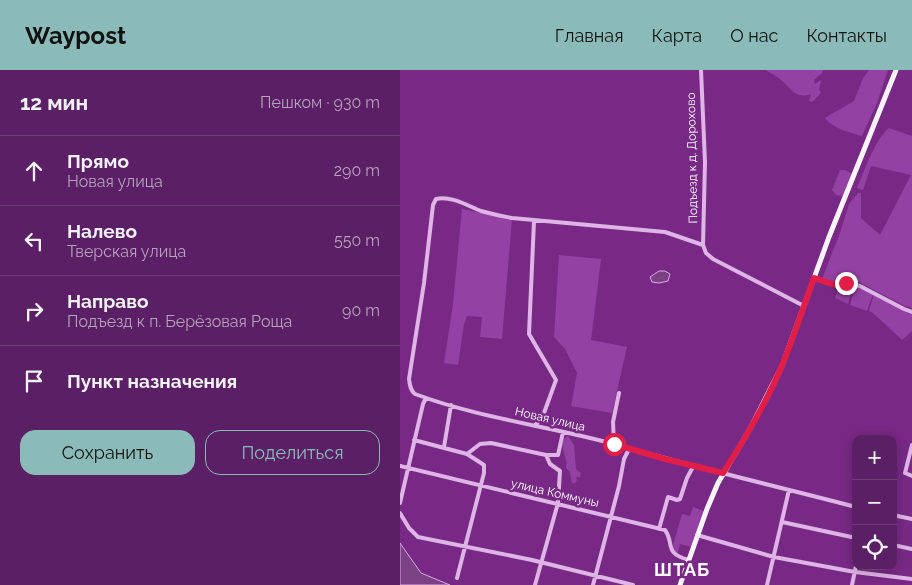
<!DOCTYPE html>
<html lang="ru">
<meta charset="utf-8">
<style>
body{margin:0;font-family:Raleway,sans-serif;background:#60276a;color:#f1f3f6}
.controls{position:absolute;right:15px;bottom:15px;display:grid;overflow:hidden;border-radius:10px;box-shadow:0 2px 12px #0003}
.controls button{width:45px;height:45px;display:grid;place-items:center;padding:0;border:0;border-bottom:1px solid #6f3d78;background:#5a1f64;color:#f1f3f6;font:25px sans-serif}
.stop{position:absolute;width:15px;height:15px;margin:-11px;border:4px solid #e11d48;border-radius:50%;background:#fff}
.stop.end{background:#e11d48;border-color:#fff;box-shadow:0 1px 5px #0008}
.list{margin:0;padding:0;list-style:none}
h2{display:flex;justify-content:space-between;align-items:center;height:65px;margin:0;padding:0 20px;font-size:21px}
h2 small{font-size:16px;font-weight:400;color:#b8a2bf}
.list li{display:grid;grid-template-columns:32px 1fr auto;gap:15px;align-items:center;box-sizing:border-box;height:70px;padding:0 20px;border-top:1px solid #6f3d78}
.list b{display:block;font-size:19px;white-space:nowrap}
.list p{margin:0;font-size:16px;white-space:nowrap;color:#b8a2bf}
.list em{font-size:16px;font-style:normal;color:#b8a2bf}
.actions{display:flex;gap:10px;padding:15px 20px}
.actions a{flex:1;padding:11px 0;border:1px solid #8bbbb9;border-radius:15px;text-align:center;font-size:18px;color:#8bbbb9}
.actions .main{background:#8bbbb9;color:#111}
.icon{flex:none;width:28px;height:28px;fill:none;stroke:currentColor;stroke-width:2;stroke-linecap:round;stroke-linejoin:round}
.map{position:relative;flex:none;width:512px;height:515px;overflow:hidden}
header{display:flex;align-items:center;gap:30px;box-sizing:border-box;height:70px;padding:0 25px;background:#8bbbb9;color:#111}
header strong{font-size:24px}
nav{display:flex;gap:28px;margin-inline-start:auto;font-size:18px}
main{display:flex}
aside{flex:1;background:#5a1f64}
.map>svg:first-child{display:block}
.green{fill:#9341a3}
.water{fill:#7b4184;stroke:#dda9e7}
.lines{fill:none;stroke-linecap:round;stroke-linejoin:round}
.minor{stroke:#dfb4e7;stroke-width:4}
.major{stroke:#fdf5fe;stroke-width:5}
.route{stroke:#e11d48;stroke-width:6}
.labels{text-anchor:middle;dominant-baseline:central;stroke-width:5;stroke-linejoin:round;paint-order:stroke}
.street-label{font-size:12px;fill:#fff;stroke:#782985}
.district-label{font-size:18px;font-weight:bold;letter-spacing:1px;fill:#fff;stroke:#782985}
</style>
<header>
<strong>Waypost</strong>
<nav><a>Главная</a><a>Карта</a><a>О нас</a><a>Контакты</a></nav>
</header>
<main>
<aside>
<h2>12 мин<small>Пешком · 930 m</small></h2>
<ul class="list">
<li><svg class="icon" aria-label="ahead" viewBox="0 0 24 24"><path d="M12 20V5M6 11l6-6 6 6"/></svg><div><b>Прямо</b><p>Новая улица</p></div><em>290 m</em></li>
<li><svg class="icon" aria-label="left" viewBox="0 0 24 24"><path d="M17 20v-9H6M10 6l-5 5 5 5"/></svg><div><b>Налево</b><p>Тверская улица</p></div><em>550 m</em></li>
<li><svg class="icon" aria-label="right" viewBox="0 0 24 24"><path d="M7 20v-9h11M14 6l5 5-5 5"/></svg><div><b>Направо</b><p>Подъезд к п. Берёзовая Роща</p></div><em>90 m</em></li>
<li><svg class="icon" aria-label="arrive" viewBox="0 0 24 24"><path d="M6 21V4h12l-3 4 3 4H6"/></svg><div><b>Пункт назначения</b></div></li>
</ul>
<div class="actions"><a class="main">Сохранить</a><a>Поделиться</a></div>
</aside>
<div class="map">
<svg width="512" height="515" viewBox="0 0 512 515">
<rect width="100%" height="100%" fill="#782985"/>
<path class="green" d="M366,0h57l-1,3 -8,7 1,4 6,-4 -2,10 2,2 -2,3 -7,7 -3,-1 2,-7c-16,6 -21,-7 -31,-15 -5,-4 -9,-5 -14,-9z
M469,0h19l-11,33 -15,33c-12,-3 -30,-8 -37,-18l29,-17 9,-23z
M489,58l23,8v172l-7,-2 -46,-24 -15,-1 -6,2 -9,-1 -7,-3 18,-46 9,-29 9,-11h3v25l19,17 31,-60 -40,-9 -8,24 -6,-2c8,-18 17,-47 32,-60z
M440,100h5l7,4 -9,22 -7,-1 -4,-5z
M62,139l50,10 -10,120 -22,-2 2,-20 -15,-1 -3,8 -6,41 -14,-2 9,-59z
M159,185l42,4 -10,81 36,7 -15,66 -41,-7 6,-33 -12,-24 -11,-12z
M445,215l8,1 -5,18 -13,-6 4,-12z
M455,215l18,9 -6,17 -17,-6z
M474,224l38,18v19l-10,9 -29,-27 -4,-2z
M168,366l6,9 2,24 5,4 -1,4h-4l1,3 -2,3h-3l-2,-11 -4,-4c3,-12 -9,-21 0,-31z
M293,437l11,4 -13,36 -11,-3 -3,11 -5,-6 10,-35 8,2z"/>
<path class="water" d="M259,201h6l5,3 -2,7 -9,2 -7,-1 -2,-5z
M0,473l21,30 29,12h-50z"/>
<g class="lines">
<path class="minor" d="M301,0l4,92 -2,83
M134,151l-5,113 27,46 -12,33 -9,13
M414,208l21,7 11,-2 14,3 44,23 8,3
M404,236l-91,-47 -7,-6 -3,-8 -38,-13 -153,-14c-10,-2 -21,-4 -31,-7 -13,-5 -31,-16 -45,-12l-3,6 -9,78 -15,96c1,6 1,11 6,15 64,24 133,32 199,50 80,23 161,42 242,63
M14,370l53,14 17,11v8l-27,105
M214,374l-1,-22 6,-29
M512,375l-7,28 7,3
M44,377l7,-42
M67,384l13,-10 11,-1 55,12 4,9 10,7 -2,32 -23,82
M146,385h12l5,-23
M0,396l265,64c10,14 -2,23 24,30
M0,433l23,-99 3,-6
M0,443l9,15 9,9 114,23 101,25
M493,445l19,4
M382,452l74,16
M259,459l9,-32 9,3 3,-1 7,-21 7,-13
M297,465l77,22 81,15 57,7
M493,475l19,4
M193,515l26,-99 5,-27 5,-10
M367,515l22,-95
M452,515l4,-19"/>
<path class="major" d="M280,515l27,-76 11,-26 33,-56 31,-61 47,-129 67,-167"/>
</g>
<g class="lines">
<path class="route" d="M214,374l51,15 58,14c22,-34 42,-68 58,-105 12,-29 22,-60 33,-90l21,7 11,-2"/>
</g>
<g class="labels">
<g class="street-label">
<text transform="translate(292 88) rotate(-91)">Подъезд к д. Дорохово</text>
<text transform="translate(150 349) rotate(13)">Новая улица</text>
<text transform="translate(155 423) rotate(13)">улица Коммуны</text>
</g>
<g class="district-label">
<text x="282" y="499">ШТАБ</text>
</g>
</g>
</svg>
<div class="controls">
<button>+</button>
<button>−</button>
<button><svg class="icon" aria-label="locate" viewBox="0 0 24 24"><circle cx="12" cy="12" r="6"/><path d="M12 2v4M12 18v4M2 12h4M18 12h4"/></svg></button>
</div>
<div class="stop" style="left:214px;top:374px"></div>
<div class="stop end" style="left:446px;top:213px"></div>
</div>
</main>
